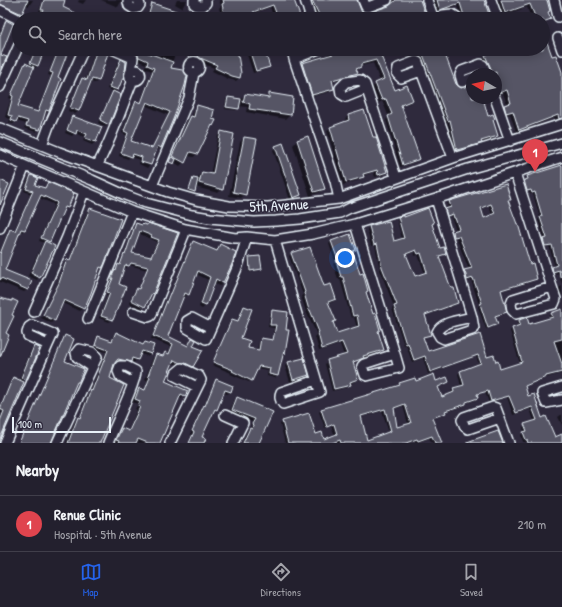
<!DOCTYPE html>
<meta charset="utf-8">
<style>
body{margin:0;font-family:"Patrick Hand",sans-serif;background:#2b2836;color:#f1f3f6}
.compass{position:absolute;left:466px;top:68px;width:36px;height:36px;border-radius:50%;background:#23202e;box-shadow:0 2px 10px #0003;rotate:279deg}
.scale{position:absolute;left:12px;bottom:10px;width:99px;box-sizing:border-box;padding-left:4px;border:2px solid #e8f1f8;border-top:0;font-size:11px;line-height:14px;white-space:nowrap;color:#e8f1f8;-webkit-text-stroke:3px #2f2a3d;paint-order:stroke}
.you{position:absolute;left:345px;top:258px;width:14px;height:14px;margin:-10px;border:3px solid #fff;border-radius:50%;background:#1a73e8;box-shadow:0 0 0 6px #1a73e833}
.badge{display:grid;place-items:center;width:26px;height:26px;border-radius:50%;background:#2563eb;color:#fff;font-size:13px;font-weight:700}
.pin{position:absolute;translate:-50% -33px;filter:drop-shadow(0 1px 2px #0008)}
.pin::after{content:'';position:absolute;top:21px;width:14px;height:12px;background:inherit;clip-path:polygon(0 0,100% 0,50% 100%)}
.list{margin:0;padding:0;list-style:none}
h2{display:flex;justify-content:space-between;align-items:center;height:52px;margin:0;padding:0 16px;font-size:17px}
h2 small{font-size:13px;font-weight:400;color:#a3a3aa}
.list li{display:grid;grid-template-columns:26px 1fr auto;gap:12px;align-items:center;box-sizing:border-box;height:56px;padding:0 16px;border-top:1px solid #403e4a}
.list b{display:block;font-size:15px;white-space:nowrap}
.list p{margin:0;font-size:13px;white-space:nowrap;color:#a3a3aa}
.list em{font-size:13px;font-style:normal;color:#a3a3aa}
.icon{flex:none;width:22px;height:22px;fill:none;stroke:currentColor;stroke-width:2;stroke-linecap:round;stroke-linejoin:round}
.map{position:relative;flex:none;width:562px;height:443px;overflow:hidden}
.search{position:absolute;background:#23202e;box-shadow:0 2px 10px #0003;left:12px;right:12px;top:12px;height:44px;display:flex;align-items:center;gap:10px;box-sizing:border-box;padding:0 14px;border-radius:22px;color:#a3a3aa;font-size:15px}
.sheet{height:108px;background:#23202e}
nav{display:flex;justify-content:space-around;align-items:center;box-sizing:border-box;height:56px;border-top:1px solid #403e4a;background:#23202e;font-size:11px;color:#a3a3aa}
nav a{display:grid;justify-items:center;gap:2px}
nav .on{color:#2563eb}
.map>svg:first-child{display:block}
.shadow{fill:#0007;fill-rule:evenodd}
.building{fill:#575565;stroke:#e8f1f8;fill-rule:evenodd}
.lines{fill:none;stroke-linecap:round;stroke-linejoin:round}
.minor-casing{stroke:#e8f1f8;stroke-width:12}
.minor{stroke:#2f2a3d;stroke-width:9}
.labels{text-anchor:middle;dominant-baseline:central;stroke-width:3.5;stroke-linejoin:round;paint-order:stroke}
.street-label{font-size:15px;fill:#e8f1f8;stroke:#2f2a3d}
</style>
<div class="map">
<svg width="562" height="443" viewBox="0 0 562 443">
<rect width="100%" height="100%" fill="#2f2a3d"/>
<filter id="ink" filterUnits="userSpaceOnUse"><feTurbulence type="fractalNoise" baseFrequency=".025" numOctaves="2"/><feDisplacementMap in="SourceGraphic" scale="8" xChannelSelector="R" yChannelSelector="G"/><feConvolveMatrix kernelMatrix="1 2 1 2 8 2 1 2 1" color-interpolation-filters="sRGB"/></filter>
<g filter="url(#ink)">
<path class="shadow" d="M0,0h33l-4,6 -4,-1 -3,9 -3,2 -19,-9z
M43,0h21l-2,8 11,11h-33l2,-6 -3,-1z
M79,0h7l-3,4 -5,-2z
M101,0h21l-4,7z
M177,0h10l-5,8 -7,-4z
M219,0h74l6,16 -3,3h-13l-1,-1 -8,1 -4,-12 -18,7 2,5h-32l-3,-11 2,-2z
M306,0h50l5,13 -4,4 -6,2h-36z
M392,0h27l7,19h-55l-2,-3 4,-3 16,-6 4,-5z
M430,0h52l6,19h-27l-4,-13 -21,6 -1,-6 -3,1z
M496,0h50l1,13 3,6 -7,5v-5h-12l-4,-12 -25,9z
M153,4l43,15h-50l4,-12z
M105,17h3v2h-4z
M6,21l-6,32v-20l4,-9z
M543,39l9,19 10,16v44l-7,2 -1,-2 -38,14 -6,-18 -7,1 -2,-6 6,-4 -4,-12 -7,2v-21h-7l-6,-15 2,-2 -3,-8h61z
M35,49h9l-7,17 -3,3 -2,-1 -16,38 21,7 14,-37 -3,-1 10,-26h10l-12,29 4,1 -12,32 -3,3 -1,-1 -5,16 -3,3 -12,-4 2,-4 -10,-3 -3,3 -4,-1 1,-4 -5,-2 6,-18 -2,-1 13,-31 3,-3 3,2z
M96,49h7l-5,31 -3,3 -5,-1 -12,29 -3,3 -7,-3 12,-29 2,-3 3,2z
M124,49h8l-2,2z
M134,49h6l17,8 3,-8h17l-7,19 17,4 -26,75 -3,3 -2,-1 -6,16 -3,3 -8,-4 1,-4 -10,-3 -2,2 -9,-3 7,-21 -4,-2 11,-28 3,-3 4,1 12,-32 -8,-3 2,-4 -10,-4 -5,-5zM144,105l24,10 -17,34 -21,-8z
M200,49h36l3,29 -3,3 -8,-2 -16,-8 2,-3 -19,-7z
M245,49h18l5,17 -3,3 -12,4z
M326,49h79l-24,9 13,33 18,9 -3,3 -8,3 17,53 -3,3 -15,5 -14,-47 3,-3 -7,-16 -3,2 -7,-16 8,-5 -7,-19 -13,3 -7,10 -22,6 2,7 -4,3 -20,5 -10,-30 3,-3 27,-8z
M416,49h26l15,38 7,2 8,-3v12h10l5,19 5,4 4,14 -3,4 -13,4 -3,3 -23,7 -7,-31 -2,1z
M121,60l-4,30 -3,3 -6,31 -3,3 -7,-4 13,-28 3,-3 -7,-3 11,-26z
M270,94l20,21 -4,4 -40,-7 1,-5 -9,-1 -2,4 -11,-1 1,-9 2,-2 13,2 4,-5 21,3z
M198,106l13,13 3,2 -2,5 -3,3 -12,24 -3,4 -7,-1 -3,6 -4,4 -6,-4 -1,2 -4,-2 19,-42 4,-3 2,-7z
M363,111l23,61 -3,3 -8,2 -2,-5 -11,4 -3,4 -16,5 -16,-54 3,-3 16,-6 -1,-3 3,-3z
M73,117l22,25 -3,3 -9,-4 1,-4 -5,-2 -4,-2 -3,3 -7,-3 5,-13z
M221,132l1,57 -4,4 -23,-6 -3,7 -4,-1 4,-12 1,-2 4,1 1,-3 4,-4 8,2 8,-39z
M244,138l1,56 -4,4 -12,-2 11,-54z
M297,141l27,47 -4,4 -10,4 -17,-51z
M276,147l24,48 -3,3 -7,2 -17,-50z
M562,167v117l-4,-11 -6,2 -2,-5 5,-3 -6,-21 -6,2 -2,-5 4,-3 -7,-20 2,-2 -7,-24h-3l-1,-3 -4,2 -3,-10 6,-6z
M31,176l3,9 10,4 4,-6 19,24 -4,3 -14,31 -2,2 -8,34 -2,3 -9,-4 14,-31 3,-2 -6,-2 15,-35 -1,-2 -14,-6 -15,32 -3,2h-2l-16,38 27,12 -3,8 -3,2 -24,-10v-30l8,-19 3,-3 3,2 17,-38 -7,-3 4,-12z
M506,186l4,13 -2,2 21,64 7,13 -3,3 -33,10 5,21 -2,2 -9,3 2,7 -2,2 -8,3 -8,-22 1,-2 -8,-25 -6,2 -2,-8 2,-3 4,-1 -13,-33 -4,2 -1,-4 5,-5 -6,-15 -5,2 -1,-4 4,-4 -1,-5 2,-2zM489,206l3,9 -8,4 -4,-10z
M90,209l13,56 -5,6 -15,37 -3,3 -18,-8 -8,17 -3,3 -10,-5 15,-31 9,-24 3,-3 1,1 18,-49z
M399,218l32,6 9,25 5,5 -6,3 12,33 6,13 -2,2 -31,11 5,19 -6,3 4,15 52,-18 7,23 13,12 21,-6 -10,-33 2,-2 6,-2 -1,-4 2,-3 7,-1 2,6 22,-6 -1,-3 3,-2 10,-4v63l-17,5 -21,9 3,10 27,41 8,-3v8l-39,-1 -2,-7 3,-2 -1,-6 2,-3 9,-3 -4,-12 -17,6 -6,-18 -18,6 -4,-11 -9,3 1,2 -2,3 -10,3 -2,3 -19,6 -2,3 -10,4 9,24h-9l-3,-5 -13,5 -1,-2 -6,2h-124l-5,-19 3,-2 32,13 8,5 12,-4 -4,-10 -6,2 -6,-16 2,-2 77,-24 2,-3 48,-1 -10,6 4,10 10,-4 -1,-2 2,-3 8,-2 -3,-13 2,-2 19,-7 -3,-9 -48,18 -5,-16 -11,4 -6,-17h-2l-12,-36 2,-2 -14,-37 -5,-25 -4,1 -4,-16 2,-3 25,15 8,-3 -5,-19zM414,252l1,4 3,-1 7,19 -10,3 -9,-22zM403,406l5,18 -11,4 -4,-19zM382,411l7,22 -23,8 -6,-24z
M136,224l40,10 -23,59 -3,3 -8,13 -13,-6 5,-11 4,-2 9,-20 -18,-5 -3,3 -2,-1 -6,18 7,2 -13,33 -3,2 -10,-4 9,-23 -2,-1 5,-13 -1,-1 14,-24 10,-29zM138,233l19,9 -7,16 -19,-5z
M194,242l21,9 5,-6 3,38 -3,3 -7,-3 -8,23 -3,3 -3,-2 9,-27 -12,-6 -8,20 -3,3 -2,-1 -16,41 20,9 5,-7 1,27 -3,3 -9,-4 -10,-2 -7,19 20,14 -3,3 -2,-2 -20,46h-21l-3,-1v1h-21l5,-11 3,-3 6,3 9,-22 -2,-1 3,-5 -6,-2 4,-10 3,-3 5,2 4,-10 -3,-2 8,-21 3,-3 6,2 3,-4 3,1 3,-7 -20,-8 16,-41 3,-3 21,-50z
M331,242l23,8 -2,2 31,98 -3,2 -18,6 -10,5 5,16 -3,3 -5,2 -2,3 -15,4 -7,-27 3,-3 16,-5 -4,-12 -21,7 -4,-14 2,-2 -11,-23 -5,-16 2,-1 -14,-39 3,-2 43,45 -3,3 -4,1 7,17 -3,3 4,11 21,-6 -3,-11 -3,1 -11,-39h-2l-5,-15 2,-2 -6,-18z
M249,258l12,10 -2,2 -10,2 -1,-12z
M562,286v9l-4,1 -2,-7z
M244,307l-4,31 6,11 11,2 2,-9 2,-3 11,2 2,-13 -6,-1 2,-13 3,-3 12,20h3l-4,23 -2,1 -4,20 -3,3 -8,-2 1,-6 -11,-2 -5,12 -3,2 -19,-8 1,-1 -19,-8 18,-43 3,-2 4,2 5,-13z
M116,333l26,12 3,-2 5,11 -3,2 -7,-2 -6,9 -4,-2 -3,3 -12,-2 -1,1 -5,15 -10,65h-33l9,-22 4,-2 9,-25 2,-2 16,-40 -13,-4 3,-7 3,-3 12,4 2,-6z
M34,347l5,2 -14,31 -3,3 -22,54v-18l2,-5 -2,-1v-6l11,-26 3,-3 5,2 12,-30z
M303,359l5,16 -3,3 -15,4 -5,-16 3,-3z
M217,380l13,12 -3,2 -4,-1 -7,16 -4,3 -11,25 2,4 5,2h-19l3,-8 -2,-1 11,-25 3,-3 10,-23z
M237,398l34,14 -14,31h-15l5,-11 3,-3 2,-7 -23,-9 5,-12z
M562,414v11l-4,-8z"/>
<path class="building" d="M0,0h28l-6,14 -22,-10z
M44,0h21l-2,7 14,7 -3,5h-34l4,-9h-3z
M223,0h71l6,16 -7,3h-6l-2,-4 -7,3 -5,-13 -20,7 2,7h-28l-2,-1 -3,-14 2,-1z
M312,0h45l5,13 -15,6h-26z
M396,0h24l7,19h-54l-3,-7 19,-6z
M437,0h47l6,17 -6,2h-19l-5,-16 -20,7z
M501,0h46l3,11 -2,1 3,7 -8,3v-3h-7l-6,-15 -25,9z
M152,3l45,15v1h-33l-7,-3 -1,3h-2l-6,-2z
M6,20l7,4 -12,31 6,2 -7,15v-36z
M543,31l9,25 4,-1 6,17v46l-3,1 -1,-4 -39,15 -6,-19 -7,2 -2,-8 7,-2 -4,-13 -8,3 -3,-7v-14l-3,1 -5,-11 -3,-7 3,-1 -1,-5h56z
M36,49h9l-7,17 -8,-3z
M59,49h10l-11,28 3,2 -12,32 -3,-1 -6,20 -14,-4 2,-5 -10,-3 -2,4 -5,-2 1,-4 -4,-1 5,-19 -2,-1 14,-32 9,4 -16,39 20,6 15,-39 -3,-1z
M97,49h9l2,4 -9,28 -7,-2 -13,32 -9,-3 12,-30 5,2z
M134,49h10l-1,2 30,11 -2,6 17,3 -3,14 -11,32 -13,31 -3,-2 -7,19 -10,-3 1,-5 -9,-3 -1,3 -11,-4 7,-20 -4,-2 12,-30 5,2 13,-35 -7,-3 1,-4 -9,-4 -2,-3 -4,-2zM147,102l23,10 -18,36 -21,-7z
M201,49h36l4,24 -1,5 -8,-2 -17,-8 2,-3 -19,-8z
M249,49h15l6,18 -14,4z
M330,49h70l-19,7 14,34 12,-5 6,15 -12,5 19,54 -17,6 -15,-49 4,-2 -6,-15 -4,1 -7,-17 9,-4 -8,-19 -15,4v3l-5,2 2,4 -26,7 2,9 -22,6 -10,-32 31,-9z
M421,49h22l13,35 5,4 11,-4v14h11l5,18 5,-2 2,5 -2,1 5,16 -17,5 1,2 -25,7 -7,-30 -2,1z
M121,59l5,3 -1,11 -7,17 -9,-3z
M113,91l8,4 -12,30 -9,-5z
M269,93l24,4 -2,18 -42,-6 1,-5 -7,-2 2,-8 24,4z
M228,97l13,2 -2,10 -13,-2z
M197,105l17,5 -2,9 4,1 -3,6 -1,-1 -14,29 -8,-2 -5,11 -13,-7 19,-40 3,1z
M364,110l9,27h3l11,35 -9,3 -1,-5 -14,4 1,3 -18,5 -16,-55 19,-7 -1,-5z
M72,116l30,11 -6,15 -11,-4 2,-4 -10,-4 -1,4 -9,-4z
M221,131l13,3 -11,56 -24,-7 3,-11 11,2z
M308,136l17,53 -11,3 -17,-52z
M244,137l13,2 -11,56 -13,-3z
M283,143l18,52 -8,3 -18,-52z
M171,157l5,2 -2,5 -5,-2z
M562,165v112h-2l-1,-7 -6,2 -1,-5 5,-2 -5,-20 -7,1 -2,-7 4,-1 -7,-21 2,-1 -7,-24 -3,1 -1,-3 -4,1 -3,-11 4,-1 -1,-3z
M31,175l7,3 -3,7 10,3 3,-6 26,11 -6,15 -3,-1 -15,35 -9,-4 16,-35 -1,-1 -15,-7 -16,35 -4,-1 -16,41 27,11 -4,9 -27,-12 -1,2v-26l10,-25 5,2 18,-40 -7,-2z
M193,178l5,1 -3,13 -6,-2z
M0,180l9,4 -9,21z
M506,184l5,16h-3l9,24h1l12,40 3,-1 4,16 -36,11 6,22 -12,4 3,8 -10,4 -8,-24 2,-1 -9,-25 -6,2 -1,-5 -2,-5 8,-2 -13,-32 -5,1 -1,-6 6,-2 -4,-11h-1l-1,-4 -6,2 -2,-7 6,-2 -2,-6zM491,204l4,9 -11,5 -3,-10z
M90,208l31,11 -17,46 -2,3 -2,-1 -9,26 -7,16 -20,-9 -9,21 -12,-6 16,-32 8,-24 3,1z
M428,208l6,15 -2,1 8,24 4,-1 2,7 -7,2 12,32h3l4,15 -33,12 6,20 -8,2 5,14 52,-17 7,23 7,-2 2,7 2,-1 2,8 22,-7 -10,-34 8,-3 -1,-5 8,-3 2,7 24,-7 -2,-4 11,-4v30l-8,2 8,23v8l-16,4v1l-21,9 3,10 6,-2 8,24 4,-2 9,21 7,-3v9h-34l-1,-3h-1l-3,-8 4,-1 -3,-7 13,-4 -5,-13 -16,6 -7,-17 -18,5 -3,-10 -11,3 1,4 -12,4v2l-21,7 1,2 -14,5 10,25h-7l-3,-7 -14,5 -1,-2 -11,4h-65l-1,-3 -8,3h-44l-6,-22 27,-8 7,21 6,-2 2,7 13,-5 -3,-10 -7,3 -6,-18 79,-24 -1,-2 16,-5 1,3 18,-7 2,7 11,-4 2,5 -11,5 4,10 12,-5 -1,-4 11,-3 -4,-14 21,-8 -3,-8 -48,17 -5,-16 -11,4 -6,-17 -2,1 -12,-38 3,-1 -15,-38 -5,-23 -3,1 -5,-19 20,-5 5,20 10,-3 -6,-21 6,-2v2zM416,250l2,4 3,-1 6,19 -12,4 -9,-22zM405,404l6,19 -14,4 -3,-19zM385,409l6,22 -24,9 -6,-24z
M136,223l6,2 1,-1 4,1 1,-2 30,10 -25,61 -1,-1 -7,14 -14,-7 6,-12 2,1 9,-22 -17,-4 -2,3 -4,-1 -6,19 7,3 -13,33 -12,-4 9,-23 -3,-1 6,-14h-2l4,-8 1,1 2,-7 2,1 4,-11 1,1zM140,231l10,4 2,1 -1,1 8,3 -8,17 -19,-4z
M350,234l6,16 -3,1 7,23 3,-1 5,18 -2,1 7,22 2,-1 5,17 -2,1 6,19 -21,6 1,2 -11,4 5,17 -8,3 1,3 -17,4 -7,-29 20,-6 -5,-12 -20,7 -4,-16 1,-1 -9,-22h-1l-5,-17 1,-1 -14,-39 19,-6 14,39 7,-2 5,15 -8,3 8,19 -3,1 4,11 22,-7 -2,-11 -4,1 -10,-39h-2l-5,-17h2l-7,-19z
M45,241l10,5 -15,32 -9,-5z
M193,241l24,10 3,-7 16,8 -4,12 -9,19 -7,-4 -10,27 -5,-2 9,-27 -12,-6 -9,24 -4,-2 -17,43 20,10 4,-8 4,2 -3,6 10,4 -10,17 -8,-4h-5l-6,-3 -9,21 23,10 -3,5 -4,-2 -21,49h-12l-10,-4 -2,4h-18l1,-2 -3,-1 6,-12 7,3 11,-24 -2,-1 2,-5 -5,-2 4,-11 6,2 5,-13 -2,-1 8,-22 7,2 2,-4 4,2 4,-10 -20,-8 17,-43 1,1z
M260,256l2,13 -12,2 -1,-14z
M0,298l12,3v-2l6,3 -6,13 2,1 -8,17 3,2 -9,22z
M244,306l8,3 -11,29 9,3 -2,7 11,2 2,-12 12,2 3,-15h-6l2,-15 16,2 -2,18h3l-4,24 -1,-3 -6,25 -9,-2 1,-6 -11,-2 -7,15 -20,-10 1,-1 -20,-8 19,-43 6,2z
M116,332l27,13 2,-3 9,3 -3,9 -9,-3 -4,9 -6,-2 -1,4 -13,-3 -4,5 -4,14 14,7 -24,58h-32l10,-26 2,1 11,-28 1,1 16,-41 -13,-5 3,-9 14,5z
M65,335l9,4 -9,22 19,8 -5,12v1h-2l-26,61h-32z
M34,346l6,2 -14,32 -5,-2z
M304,358l5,17 -16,5 -5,-18z
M13,377l11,5 -24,57v-18l4,-10 -4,-2z
M216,379l17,7 -2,6 -6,-2 -8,20 -2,-1 -13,28 4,1 -2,5h-15l5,-11 -2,-1 12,-26 1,1z
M237,397l36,15 -14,31h-16l7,-15 2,1 1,-4 -1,-1 3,-5 -23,-9z
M498,431l5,12h-36v-1z"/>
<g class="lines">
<g class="minor-casing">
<path id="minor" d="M130,0l-2,2 1,4 5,3 4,-1 2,-3 -2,-5
M194,0v4l3,2h6l3,-3v-3
M305,0l6,19
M363,0l3,7h2l19,-7
M427,0l7,19
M491,0l7,19
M554,0l4,17
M0,10l16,8 3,3
M436,19l7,-4 9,-1 5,3v2
M558,38l4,12
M112,49l21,9 -2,13
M292,49l2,10 41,122 4,18
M294,59l25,-10
M416,61l2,1 3,9 -20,7 -4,-4 1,-6z
M188.5 67a5.5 5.5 0 1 1 11 0a5.5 5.5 0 1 1-11 0Z
M129.5 75a5.5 5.5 0 1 1 11 0a5.5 5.5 0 1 1-11 0Z
M421,71l32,87
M472,78l-10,4 -2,-7 2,-4 19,-7 2,1 4,9
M0,87l19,-42
M366,89l-20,8 -5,-3 -1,-6 6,-6 14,-2 5,4 31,93
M495,98l15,43
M0,128l59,24 109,40 28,8 33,6 39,1 71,-8 114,-41 109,-34
M0,142l92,38 33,15 21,8 46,12 18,3 44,4 22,-1 24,-2 40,-6 10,-5 118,-39 94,-26
M42,145l7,-19 35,-77
M0,155l132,57 53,17 50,9 12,-1 28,3 38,-6 42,-10 81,-25 126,-42
M97,166c15,-27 24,-57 36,-86
M515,173l37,114
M152,186l37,-88 5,-25
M436,199l36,118
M355,224l40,130 4,14 -32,8 -2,-1 -3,-9 2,-2 31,-10
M0,228l25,-62
M275,240l45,152 -37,12c-3,-3 -4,-8 -2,-12l35,-12
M552,287l4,12 -2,5 -38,10 -4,-4 -1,-6 2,-5z
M34,312l33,-75 17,-45
M133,312l15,5 3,-1 33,-81 1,-6
M472,317l2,12 -2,1 -28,9 -4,-2 -3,-5c5,-11 24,-12 35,-15z
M88,319l44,-107
M211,328l-19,-10 -5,3v7l19,11 32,-73 9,-29
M562,387l-20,6 4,10 16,-3
M225,415l18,8 -10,20
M500,418l-32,11 -3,-2 -3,-7 2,-3 29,-10 3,1 13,35
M5,443l43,-98 5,-11 -21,-9 -3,2 -2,6 1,3 20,9
M57,443l40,-86 -5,-5 -13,-3 -3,4 1,4 15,10
M108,443c5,-13 29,-63 28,-72l-10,-5h-6l-2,5 2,5 13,7
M170,443l31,-63 -2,-4 -17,-8 -6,5 -1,3 22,11"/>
</g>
<use href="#minor" class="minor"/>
</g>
</g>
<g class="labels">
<g class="street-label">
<text transform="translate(279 205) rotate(-3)">5th Avenue</text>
</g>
</g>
</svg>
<svg class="compass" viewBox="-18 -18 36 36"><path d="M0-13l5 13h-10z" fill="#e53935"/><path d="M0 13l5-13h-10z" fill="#a3a3aa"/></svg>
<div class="scale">100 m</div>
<div class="you"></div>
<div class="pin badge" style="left:535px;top:172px;background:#e0444e">1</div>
<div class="search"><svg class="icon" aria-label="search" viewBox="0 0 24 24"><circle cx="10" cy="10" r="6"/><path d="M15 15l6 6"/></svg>Search here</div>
</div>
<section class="sheet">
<h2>Nearby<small></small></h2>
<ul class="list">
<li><span class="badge" style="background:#e0444e">1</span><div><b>Renue Clinic</b><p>Hospital · 5th Avenue</p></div><em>210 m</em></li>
</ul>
</section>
<nav>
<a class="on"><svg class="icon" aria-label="map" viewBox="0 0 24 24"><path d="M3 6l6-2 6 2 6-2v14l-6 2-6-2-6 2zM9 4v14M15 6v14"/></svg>Map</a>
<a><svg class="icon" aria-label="directions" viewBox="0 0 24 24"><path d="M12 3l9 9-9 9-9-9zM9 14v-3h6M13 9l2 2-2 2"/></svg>Directions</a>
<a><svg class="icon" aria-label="saved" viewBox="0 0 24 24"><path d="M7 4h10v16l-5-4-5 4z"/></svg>Saved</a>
</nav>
